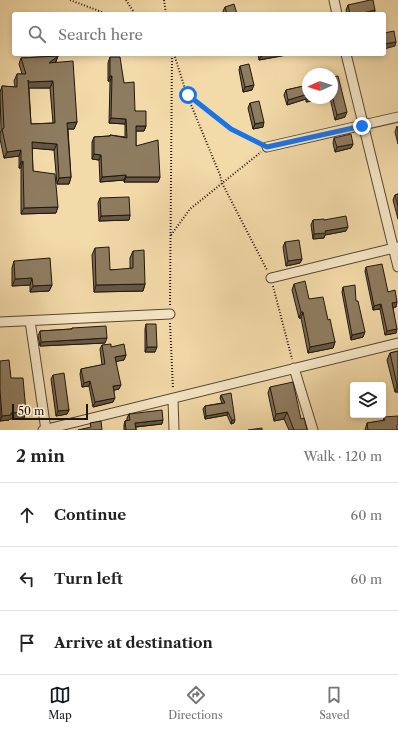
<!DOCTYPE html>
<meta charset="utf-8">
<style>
body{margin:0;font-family:"Libre Caslon Text",serif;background:#f6f6f6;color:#222}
.controls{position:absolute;right:12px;bottom:12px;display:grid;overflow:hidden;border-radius:4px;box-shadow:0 2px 6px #0003}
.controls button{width:36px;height:36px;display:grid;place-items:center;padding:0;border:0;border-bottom:1px solid #e0e0e0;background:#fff;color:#222;font:20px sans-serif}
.compass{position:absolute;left:302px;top:68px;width:36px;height:36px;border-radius:50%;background:#fff;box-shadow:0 2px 6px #0003;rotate:267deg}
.scale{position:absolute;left:12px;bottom:10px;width:76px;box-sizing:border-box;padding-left:4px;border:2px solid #211610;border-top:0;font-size:11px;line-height:14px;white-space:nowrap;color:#211610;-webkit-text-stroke:3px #f7e7c7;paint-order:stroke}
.stop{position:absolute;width:12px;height:12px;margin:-9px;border:3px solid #1a73e8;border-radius:50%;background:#fff}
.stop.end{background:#1a73e8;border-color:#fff;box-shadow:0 1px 4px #0008}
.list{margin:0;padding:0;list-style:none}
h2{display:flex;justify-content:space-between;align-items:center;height:52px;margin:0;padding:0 16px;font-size:17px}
h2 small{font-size:13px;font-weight:400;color:#767676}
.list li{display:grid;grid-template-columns:26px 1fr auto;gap:12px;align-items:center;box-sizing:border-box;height:64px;padding:0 16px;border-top:1px solid #e0e0e0}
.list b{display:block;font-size:15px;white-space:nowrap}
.list em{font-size:13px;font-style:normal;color:#767676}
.icon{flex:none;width:22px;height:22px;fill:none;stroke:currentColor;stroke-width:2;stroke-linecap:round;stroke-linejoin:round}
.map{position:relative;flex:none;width:398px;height:430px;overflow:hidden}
.search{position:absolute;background:#fff;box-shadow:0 2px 6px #0003;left:12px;right:12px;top:12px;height:44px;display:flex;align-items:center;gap:10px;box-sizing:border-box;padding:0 14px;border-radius:4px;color:#767676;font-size:15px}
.sheet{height:244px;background:#fff}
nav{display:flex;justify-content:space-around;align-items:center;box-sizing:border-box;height:56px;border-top:1px solid #e0e0e0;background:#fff;font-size:11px;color:#767676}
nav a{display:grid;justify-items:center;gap:2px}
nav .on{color:#111827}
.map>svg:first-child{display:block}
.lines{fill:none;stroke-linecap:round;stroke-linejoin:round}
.minor-casing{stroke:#564736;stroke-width:11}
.path{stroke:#211610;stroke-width:2;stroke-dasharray:1 2;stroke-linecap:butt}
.minor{stroke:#f7e7c7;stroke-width:9}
.wall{fill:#7a6b53;stroke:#211610;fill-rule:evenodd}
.shaded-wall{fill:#635743;stroke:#211610}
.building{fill:#8e7c60;stroke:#211610;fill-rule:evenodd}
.route{stroke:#1a73e8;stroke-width:5}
</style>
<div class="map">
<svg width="398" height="430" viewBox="0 0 398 430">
<rect width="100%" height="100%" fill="#f3daa9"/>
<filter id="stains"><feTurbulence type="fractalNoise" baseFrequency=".005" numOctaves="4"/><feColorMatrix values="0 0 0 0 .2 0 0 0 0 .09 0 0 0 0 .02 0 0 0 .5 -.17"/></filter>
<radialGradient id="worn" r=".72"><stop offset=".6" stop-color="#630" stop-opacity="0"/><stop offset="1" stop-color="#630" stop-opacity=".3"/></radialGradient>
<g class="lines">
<g class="minor-casing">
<path id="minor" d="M334,0l3,14
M346,54l52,213
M267,147l131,-30
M271,278l127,-31
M30,321l16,109
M0,322l170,-8
M294,368l19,62
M173,399l1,31
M43,430l355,-87"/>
</g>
<path class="path" d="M70,0l37,14
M126,0l9,14
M164,0l2,14
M174,54l13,41 33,80 2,8 45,87
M188,96l43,33 29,14
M171,235l19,-26 71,-57
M273,286l19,73
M170,305l2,-251
M170,323l3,66"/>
<use href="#minor" class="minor"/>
</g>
<path class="wall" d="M348,5l27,5 -1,4h-27l-1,-4z
M225,7l12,7h-13l-1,-3z
M258,54h34l-33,6z
M58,56l-2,6 21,60 -3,7h-6l3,48 -2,7h-12l-3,-34 -22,-2 1,23 23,42 -35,1v-46h-2v-12l-15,2 -4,-19v-5l1,-4 -1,-38 2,-6 13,1 -1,-6 3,-7h5l-3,-10 2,-6zM29,88h21l3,35 -22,1z
M110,57l14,26 11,28 11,15 -2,5h-8v15l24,31 -2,5h-34v-2l-24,2 -1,-22 -7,-1v-17l2,-5 15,-1 1,-1 15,2v-13l-16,-1 1,-42h-2v-18z
M240,66l12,24 -9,2 -4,-22z
M332,77l13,40 -10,3 -5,-22h2z
M308,85v13h21l-23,4v-3l-19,6 -3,-10 2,-5z
M250,103l13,24 -10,2 -5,-21z
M397,126l1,4v14l-3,-12z
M334,138l19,6 -2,4 -16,4 -2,-9z
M398,194v25l-5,-19 2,-5z
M100,198l30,17 -1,5 -30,1 -1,-18z
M313,220h11l22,11 -21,4 -1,3 -11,1 -2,-14z
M285,242l17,17 -2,4 -14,3 -3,-19z
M95,248l15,22 20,-1v-11l3,-7 12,33 -2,7 -49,1 -2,-37z
M14,261l38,24 -3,6 -19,1v-7l-18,1v-18z
M366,267l22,25 8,15h-3l3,26 -11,2 -5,-26 -7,1 -8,-39z
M294,284l34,36 7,22 -2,6 -25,5 -7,-35h-2l-7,-28z
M343,287l13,14 7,36 -12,3 -9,-48z
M146,324l9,28h-10v-23z
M72,328l33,15 -65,3 -2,-10 2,-5 31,-2z
M102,345l9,2 15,8 -2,5 -8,1 3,28 -5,1 -1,12 -20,5 -4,-21 -7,1 -2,-13 1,-5 21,-4 -2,-16z
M398,351v41h-3l-8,-32 3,-7z
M0,361l11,17 15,34 -2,6 -14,1 -1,1 -9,1z
M53,375l16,35 -2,4 -11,2 -5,-37z
M270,387l31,32 6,11h-18l-5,-11 -10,2 -6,-28z
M221,395l13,28 -3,1 -4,-9 -22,4 -2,-10 2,-3 17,-3 -2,-5z
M129,414l33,10 -26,3v3h-12v-5l1,-4 2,-1v-2z
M384,417l14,13h-33l2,-7 16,-2z"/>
<path class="shaded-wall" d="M375,10l-1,4h-15z
M396,42l-1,4 -11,3v-5z
M269,54h23l-33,6 2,-4z
M58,56l-3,7h-6z
M110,76h2l-2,5h-2z
M53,81l-3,7h-24l3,-6z
M254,85l-2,5 -9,2 2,-5z
M308,94l-2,5 -19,6 1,-5z
M308,98h21l-23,4z
M347,112l-2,5 -10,3 2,-5z
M111,118l15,1 -1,5 -16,-1z
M77,122l-3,7h-9l2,-6z
M264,122l-1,5 -10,2 2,-5z
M136,126h10l-2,5h-9z
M32,142l25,2 -3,6 -24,-2z
M353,144l-2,4 -16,4 2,-5z
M21,150l-2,6 -15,2 3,-6z
M94,154l7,1 -2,5 -7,-1z
M23,161l-2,7h-2l2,-6z
M126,175l-2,5 -24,2 2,-5z
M71,177l-2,7h-12l2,-6z
M126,177h34l-2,5h-34z
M58,207l-2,6 -35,1 3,-6z
M130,215l-1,5 -30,1 2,-5z
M348,227l-2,4 -21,4 -1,3 -11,1 1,-5 11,-3z
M302,259l-2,4 -14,3 2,-5z
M32,278l-2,7 -18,1 3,-7z
M145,284l-2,7 -49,1 2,-7z
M52,285l-3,6 -19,1 3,-6z
M397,302l-1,5 -6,1 2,-5z
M381,304l-1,5 -7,1 1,-4z
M301,312h2l-2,6h-2z
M397,329l-1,4 -11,2 2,-4z
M365,332l-2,5 -12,3 1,-5z
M107,338l-2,5 -65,3 1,-4z
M335,342l-2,6 -25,5 2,-6z
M147,347h10l-2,5h-10z
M126,355l-2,5 -10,2 1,-5z
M90,381l-1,5 -7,1 2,-4z
M121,385l-2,4 -8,2 2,-5z
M397,385h1v7h-3z
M115,398l-2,4 -20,5 2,-5z
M69,410l-2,4 -11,2 2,-5z
M26,412l-2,6 -14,1 -1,1 -9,1 2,-5 9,-3z
M228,412l-1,3 -22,4 1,-3z
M287,412l-3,7 -10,2 2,-7z
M163,420l-1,4 -28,3 1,-4z
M232,420h3l-1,3 -3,1z"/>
<path class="building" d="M370,0h3l2,10 -16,4h-9l-2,-9z
M234,4l3,10h-10l-2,-7z
M394,31l2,11 -12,2v-11z
M260,54h9l-8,2z
M58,56l-9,7 24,-2 4,61 -10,1 4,54 -12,1 -2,-34 -25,-2 1,29 22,3 3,33 -34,1 -1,-47 -2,1v-12l-14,2 -5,-23 2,-1 -2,-42 15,1v-13h9l-5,-16zM28,80l1,2 24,-1 2,42 -24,1z
M110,57h10l4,26 10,-1 1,29h11v15h-10v20l22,-6 2,37h-34v-2l-24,2 -1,-22 -7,-1v-17l16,-1v-1l17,3 -1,-19 -15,-1 1,-42h-2z
M249,64l5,21 -9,2 -5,-21z
M338,76l9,36 -10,3 -5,-20v-18z
M308,85v11v-2l-20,6 -2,-10z
M259,101l5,21 -9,2 -5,-21z
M351,134l2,10 -16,3 -3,-9z
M398,194v12l-3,-11z
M129,197l1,18 -29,1 -1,-18z
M346,216l2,11 -23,4 1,2 -12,1 -1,-14 11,-1v1z
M299,240l3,19 -14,2 -3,-19z
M109,247l1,23 23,-2v-17l11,-1 1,34 -49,1 -1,-37z
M50,258l2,27 -19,1 -1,-8 -17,1 -1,-18z
M382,264l6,28 7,-2 2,12 -5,1 5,26 -10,2 -6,-27 -7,2 -8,-39z
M305,281l4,18 14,-2 5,23 2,-1 5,23 -25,5 -7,-35h-2l-7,-28z
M355,285l1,16h2l7,31 -13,3 -9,-48z
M146,324h10l1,23h-10z
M106,326l1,12 -66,4 -1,-11 32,-2v-1z
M111,344v3l13,-3 2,11 -11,2 6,28 -8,1 2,12 -20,4 -5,-21 -6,2 -3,-14 24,-5 -3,-19z
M398,351v34h-1l-7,-32z
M9,360l2,18h12l3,34 -15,1v2l-9,1 -2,-26v-29z
M64,373l5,37 -11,1 -5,-36z
M293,382l8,37 3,-1 3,12h-13l-7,-18 -11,2 -6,-27z
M231,393l4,27h-3l-4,-8 -22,4 -1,-10 20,-3 -4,-8z
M162,410l1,10 -28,3 1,7h-10l-1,-9 5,-1 -1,-6z
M398,416v8l-1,1v5h-29l-1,-7 18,-3 -1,-3z
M101,421l1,9h-24l13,-3 -1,-4z
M262,428v2h-14z"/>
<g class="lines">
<path class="route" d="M188,95l43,34 36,18 95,-21"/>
</g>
<rect width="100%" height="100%" filter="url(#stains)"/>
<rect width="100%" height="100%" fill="url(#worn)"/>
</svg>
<div class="controls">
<button><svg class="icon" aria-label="layers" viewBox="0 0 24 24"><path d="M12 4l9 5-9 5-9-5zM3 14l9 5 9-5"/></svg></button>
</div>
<svg class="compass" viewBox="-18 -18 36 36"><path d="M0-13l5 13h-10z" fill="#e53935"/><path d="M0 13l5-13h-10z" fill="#767676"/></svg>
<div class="scale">50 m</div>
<div class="stop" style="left:188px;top:95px"></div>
<div class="stop end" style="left:362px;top:126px"></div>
<div class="search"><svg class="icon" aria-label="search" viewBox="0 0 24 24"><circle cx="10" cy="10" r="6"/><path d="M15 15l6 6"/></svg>Search here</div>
</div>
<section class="sheet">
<h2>2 min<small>Walk · 120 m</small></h2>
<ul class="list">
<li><svg class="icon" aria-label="ahead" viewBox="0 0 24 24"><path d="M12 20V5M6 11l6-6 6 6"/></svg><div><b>Continue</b></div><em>60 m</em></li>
<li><svg class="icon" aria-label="left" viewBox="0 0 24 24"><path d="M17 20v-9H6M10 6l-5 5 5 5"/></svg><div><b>Turn left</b></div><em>60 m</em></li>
<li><svg class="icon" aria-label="arrive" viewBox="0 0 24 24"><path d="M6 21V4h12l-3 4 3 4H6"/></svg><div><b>Arrive at destination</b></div></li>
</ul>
</section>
<nav>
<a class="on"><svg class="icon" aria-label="map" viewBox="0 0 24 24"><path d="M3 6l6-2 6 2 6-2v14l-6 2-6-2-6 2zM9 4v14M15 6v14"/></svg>Map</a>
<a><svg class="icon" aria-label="directions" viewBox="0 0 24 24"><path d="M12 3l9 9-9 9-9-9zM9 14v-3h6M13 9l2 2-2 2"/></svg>Directions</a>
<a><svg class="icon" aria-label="saved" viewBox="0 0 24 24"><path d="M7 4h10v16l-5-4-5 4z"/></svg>Saved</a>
</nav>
